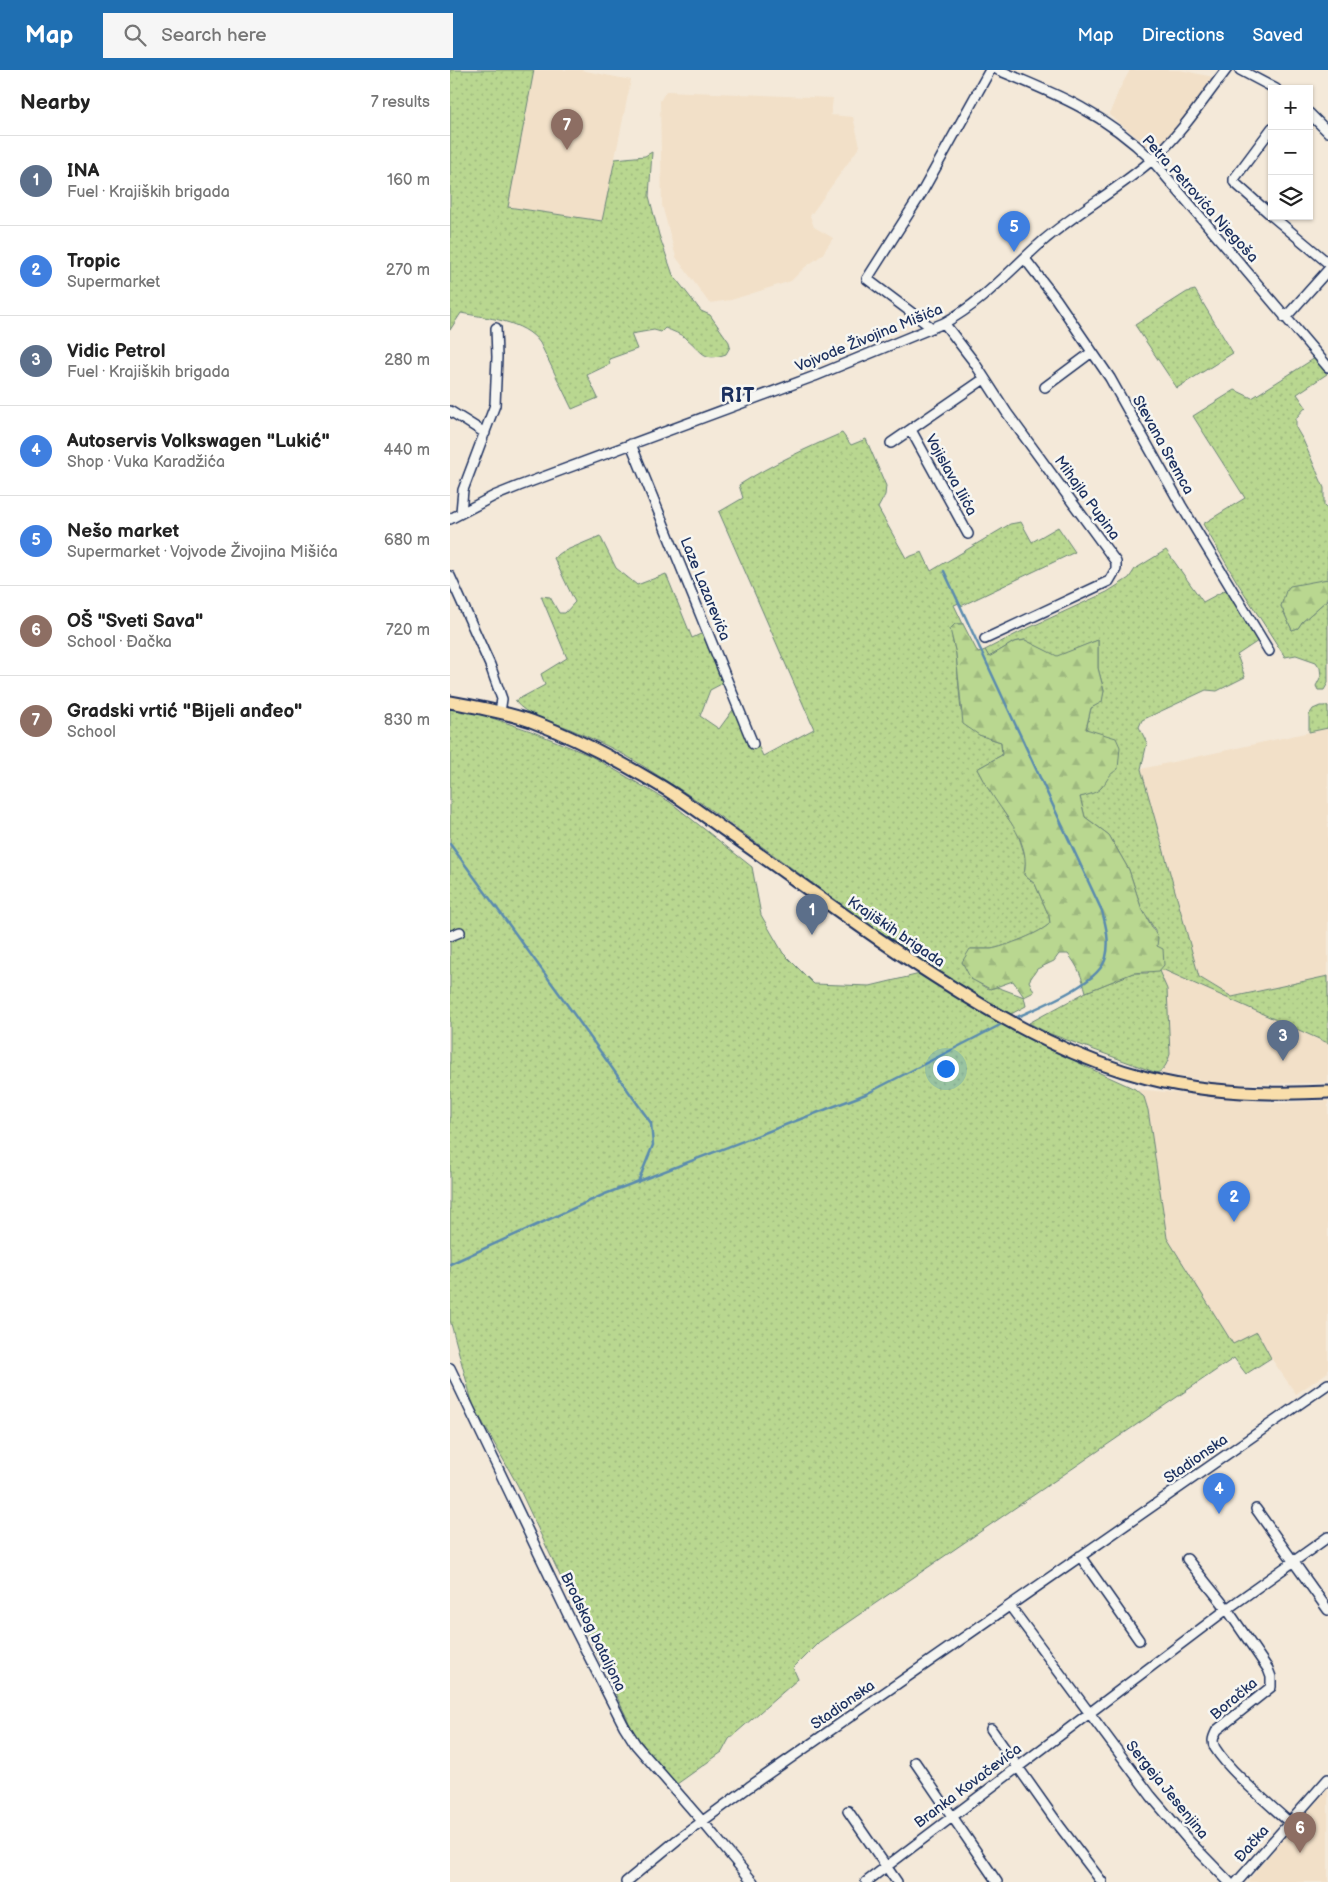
<!DOCTYPE html>
<meta charset="utf-8">
<style>
body{margin:0;font-family:"Balsamiq Sans",sans-serif;background:#f6f6f6;color:#222}
.controls{position:absolute;right:15px;top:15px;display:grid;overflow:hidden;border-radius:0px;box-shadow:0 1px 4px #0004}
.controls button{width:45px;height:45px;display:grid;place-items:center;padding:0;border:0;border-bottom:1px solid #e0e0e0;background:#fff;color:#222;font:25px sans-serif}
.you{position:absolute;left:495px;top:998px;width:18px;height:18px;margin:-12px;border:4px solid #fff;border-radius:50%;background:#1a73e8;box-shadow:0 0 0 8px #1a73e833}
.badge{display:grid;place-items:center;width:32px;height:32px;border-radius:50%;background:#1f6fb2;color:#fff;font-size:16px;font-weight:700}
.pin{position:absolute;translate:-50% -41px;filter:drop-shadow(0 1px 2px #0008)}
.pin::after{content:'';position:absolute;top:26px;width:18px;height:15px;background:inherit;clip-path:polygon(0 0,100% 0,50% 100%)}
.list{margin:0;padding:0;list-style:none}
h2{display:flex;justify-content:space-between;align-items:center;height:65px;margin:0;padding:0 20px;font-size:21px}
h2 small{font-size:16px;font-weight:400;color:#767676}
.list li{display:grid;grid-template-columns:32px 1fr auto;gap:15px;align-items:center;box-sizing:border-box;height:90px;padding:0 20px;border-top:1px solid #e0e0e0}
.list b{display:block;font-size:19px;white-space:nowrap}
.list p{margin:0;font-size:16px;white-space:nowrap;color:#767676}
.list em{font-size:16px;font-style:normal;color:#767676}
.icon{flex:none;width:28px;height:28px;fill:none;stroke:currentColor;stroke-width:2;stroke-linecap:round;stroke-linejoin:round}
.map{position:relative;flex:none;width:878px;height:1812px;overflow:hidden}
header{display:flex;align-items:center;gap:30px;box-sizing:border-box;height:70px;padding:0 25px;background:#1f6fb2;color:#fff}
header strong{font-size:24px}
nav{display:flex;gap:28px;margin-inline-start:auto;font-size:18px}
.search{width:350px;height:45px;background:#f6f6f6;display:flex;align-items:center;gap:12px;box-sizing:border-box;padding:0 18px;border-radius:0px;color:#767676;font-size:19px}
main{display:flex}
aside{flex:1;background:#fff}
.map>svg:first-child{display:block}
.built{fill:#f2e0c8}
.grass{fill:url(#grass-dots);stroke:#6a8377}
.forest{fill:url(#forest-firs);stroke:#6a8377}
.lines{fill:none;stroke-linecap:round;stroke-linejoin:round}
.stream{stroke:#5a8baf;stroke-width:2.5}
.minor-casing{stroke:#1b2f5e;stroke-width:12}
.major-casing{stroke:#1b2f5e;stroke-width:15}
.minor{stroke:#f6f6f2;stroke-width:9}
.major{stroke:#f9deab;stroke-width:11}
.labels{text-anchor:middle;dominant-baseline:central;stroke-width:5;stroke-linejoin:round;paint-order:stroke}
.street-label{font-size:15px;fill:#1b2f5e;stroke:#f6f6f2}
.district-label{font-size:20px;font-weight:bold;letter-spacing:1px;fill:#1b2f5e;stroke:#f6f6f2}
</style>
<header>
<strong>Map</strong>
<div class="search"><svg class="icon" aria-label="search" viewBox="0 0 24 24"><circle cx="10" cy="10" r="6"/><path d="M15 15l6 6"/></svg>Search here</div>
<nav><a>Map</a><a>Directions</a><a>Saved</a></nav>
</header>
<main>
<aside>
<h2>Nearby<small>7 results</small></h2>
<ul class="list">
<li><span class="badge" style="background:#5c6f8a">1</span><div><b>INA</b><p>Fuel · Krajiških brigada</p></div><em>160 m</em></li>
<li><span class="badge" style="background:#3f7fe0">2</span><div><b>Tropic</b><p>Supermarket</p></div><em>270 m</em></li>
<li><span class="badge" style="background:#5c6f8a">3</span><div><b>Vidic Petrol</b><p>Fuel · Krajiških brigada</p></div><em>280 m</em></li>
<li><span class="badge" style="background:#3f7fe0">4</span><div><b>Autoservis Volkswagen &quot;Lukić&quot;</b><p>Shop · Vuka Karadžića</p></div><em>440 m</em></li>
<li><span class="badge" style="background:#3f7fe0">5</span><div><b>Nešo market</b><p>Supermarket · Vojvode Živojina Mišića</p></div><em>680 m</em></li>
<li><span class="badge" style="background:#8d6e63">6</span><div><b>OŠ &quot;Sveti Sava&quot;</b><p>School · Đačka</p></div><em>720 m</em></li>
<li><span class="badge" style="background:#8d6e63">7</span><div><b>Gradski vrtić &quot;Bijeli anđeo&quot;</b><p>School</p></div><em>830 m</em></li>
</ul>
</aside>
<div class="map">
<svg width="878" height="1812" viewBox="0 0 878 1812">
<defs>
<pattern id="grass-dots" width="8" height="8" patternUnits="userSpaceOnUse" patternTransform="scale(1.25)"><rect width="8" height="8" fill="#b9d790"/><path d="M2 2h.1M6 6h.1" fill="none" stroke="#9eb97f" stroke-width="1.8" stroke-linecap="round"/></pattern>
<pattern id="forest-firs" width="22" height="20" patternUnits="userSpaceOnUse" patternTransform="scale(1.25)"><rect width="22" height="20" fill="#b9d790"/><path d="M5 1l3.5 6h-7zM16 11l3.5 6h-7z" fill="#9eb97f"/></pattern>
</defs>
<rect width="100%" height="100%" fill="#f4e9d9"/>
<filter id="ink" filterUnits="userSpaceOnUse"><feTurbulence type="fractalNoise" baseFrequency=".02" numOctaves="2"/><feDisplacementMap in="SourceGraphic" scale="10" xChannelSelector="R" yChannelSelector="G"/><feConvolveMatrix kernelMatrix="1 2 1 2 8 2 1 2 1" color-interpolation-filters="sRGB"/></filter>
<g filter="url(#ink)">
<path class="built" d="M84,0h47l50,10 -29,141 -95,-14z
M680,0h50l33,7 1,3 -52,65 -5,4h-5l-43,-34 10,-25z
M216,21l167,7 -2,17 22,2 7,29 -50,70 4,11 19,11 -11,17 -18,13 -13,13 -60,19 -22,3 -33,-46 -14,-52 -2,-104z
M878,658v248l-96,21 -33,-20 -58,-208z
M714,900l164,73v40l-102,1 -69,-11 4,-1 7,-10 2,-8 -3,-65 -8,-18z
M685,1019l145,14 48,-3v272l-32,22 -25,-36 -14,-25 -24,12 -66,-107 -19,-128 -4,-13z
M878,1719v93h-81l49,-58z"/>
<path class="grass" d="M0,0h84l-26,137 94,14 13,-62 30,-3 7,-4 -3,44 10,39 14,40 28,36 9,4 19,27 1,5 -4,7c-23,8 -23,-2 -39,-15 -6,-5 -15,-8 -22,-11l-4,4 -7,-2 -23,4 6,15 -28,10 1,5 -23,11 11,23 -26,11 -32,-66c-16,-23 -54,-25 -79,-30l-11,17z
M745,220l38,63 -56,35 -42,-63 52,-33z
M865,288l12,16 -30,20 9,13 -10,11v10l7,12 21,48v18l4,4v69l-12,3 -35,24 11,24 6,-2 4,-6 26,-23v84l-4,7h-6l-2,-4 5,-10 -1,-8 -4,-6 -20,-7 -11,2 -48,-75 -34,-58 42,-26 -52,-82 42,-26 17,8z
M392,363l9,12 15,-6 20,47 -1,9 -7,13 28,50 16,-6 9,19 79,-47 11,-2 11,20 26,-15 17,25 -114,54 -2,-3 -5,2 9,19h-8l-3,14 4,16 5,57 18,24 22,7 1,13 -25,14 28,45 12,17 9,28 -2,16 11,9 14,32 1,7c-8,10 -46,24 -59,26 -7,0 -14,0 -20,0v30c12,4 12,13 26,8l27,10 2,9 -15,8c-102,-56 -194,-129 -289,-196 -25,-19 -53,-35 -79,-52 -23,-15 -50,-27 -75,-38 -17,-7 -42,-12 -53,-27l30,-16 -4,-11 26,-16 -26,-62 9,1 9,16h6l10,-11 -21,-44 8,-6 38,-16 16,32 21,17 29,-11 26,64 13,-6 24,48 -19,10 -10,26 19,13 19,-26 25,53 51,-27 -95,-217 24,-14 -4,-13c33,-21 68,-37 103,-52z
M716,480l37,52 30,-16 31,51 -27,18 8,22 -28,14 -11,-1 -64,30 -3,7 8,16 -6,26 58,208 33,20 96,-21v67l-164,-73 -5,1 8,18 3,65c-2,7 -5,16 -13,19l-109,-40 -19,-10 57,-31 47,-19h15l9,-26 -2,-17 -14,-23 -12,-37 -20,-35 -24,-18 -5,-20c15,-4 21,-9 29,-22l-23,-45 5,-22 10,-6 3,-11 -6,-23v-28l-41,17 -32,-17 -11,2 -25,15 -4,-7 37,-19 85,-39 22,-14 6,-9z
M870,636h8v22l-19,4v-17l4,-6z
M0,639l30,5 51,17 60,25 79,46 82,65 9,48 22,38 31,31 56,2 50,-12 78,48 91,46 46,21 9,8 4,13 19,128 66,106 24,-12 14,26 -25,16 -12,-16 -415,284 -26,26 5,11 -69,60 -7,13 -45,32 -25,-27 -19,-26 -115,-245 -45,-81 -23,-85z"/>
<path class="forest" d="M878,509v20l-26,23 -4,6 -6,2 -11,-24 5,-15 4,-5z
M505,554h8l15,29 7,-3 4,7 25,-15 11,-2 32,16 41,-16v28l6,23 -2,11 -11,6 -5,21 30,9 4,9 -2,22c-11,7 -8,8 -16,18 -5,6 -14,8 -22,10l5,20 24,18 20,35 12,37 17,31 -1,8 6,3 1,16 -5,6 -26,2 -47,19c-4,-15 -8,-26 -18,-38h-9l-5,7 -17,8 -8,12 5,11 -10,5 -11,-16 -23,8 -19,-10 -9,-17 8,-13c7,0 14,0 21,0 13,-2 52,-17 59,-26l-1,-7 -14,-32 -11,-9c7,-33 -17,-56 -33,-82 -5,-7 -10,-16 -14,-24l25,-14 -1,-13 -22,-7 -16,-11 -7,-70 -6,-25z"/>
<g class="lines">
<path class="stream" d="M494,501l158,340c4,15 8,31 4,46 -6,27 -68,50 -91,61
M0,774l111,152 90,127 2,22 -15,37
M0,1194l155,-70 261,-100 134,-69"/>
<g class="minor-casing">
<path id="minor" d="M548,0c61,25 106,43 154,90l176,207
M790,0l36,19
M859,43l19,19
M822,58l-38,51v3l38,34
M822,146l56,47
M575,189l31,40 54,79 71,127 88,146
M835,248l43,-48
M494,253l30,39 33,51 109,149v7l-7,12 -124,58
M482,258l-65,-49 54,-85 69,-124
M595,317l47,-35
M0,341l35,22
M461,360l57,104
M441,373l93,-64
M181,374l122,300
M11,442l2,-22 32,-85 2,-48 -1,-29
M0,449l44,-23 25,-10 296,-110 129,-53c39,-21 66,-53 99,-82 35,-30 76,-52 110,-82 28,-25 50,-59 73,-89
M0,506l40,89 12,34 -2,13
M0,866l10,-4
M0,1298l122,255 52,103 12,19 66,76 51,61
M806,1439l72,101
M630,1486l59,84
M737,1489l40,50 41,60 3,8v10l-54,43c-3,6 -6,11 -2,18 14,23 53,55 74,74
M560,1536l141,190 39,46 39,40
M541,1659l70,99 41,54
M465,1692l82,120
M398,1741l49,71
M176,1812l51,-42 72,-53 579,-403
M416,1812l361,-273 101,-72
M787,1812l91,-103"/>
</g>
<g class="major-casing">
<path id="major" d="M0,632c28,5 55,10 81,19 45,17 88,40 128,64 27,16 52,36 77,53 73,51 144,105 219,151 61,38 122,71 192,89 58,15 121,17 181,14"/>
</g>
<use href="#minor" class="minor"/>
<use href="#major" class="major"/>
</g>
</g>
<g class="labels">
<g class="street-label">
<text transform="translate(750 129) rotate(48)">Petra Petrovića Njegoša</text>
<text transform="translate(419 268) rotate(-22)">Vojvode Živojina Mišića</text>
<text transform="translate(713 375) rotate(61)">Stevana Sremca</text>
<text transform="translate(501 405) rotate(61)">Vojislava Ilića</text>
<text transform="translate(637 428) rotate(54)">Mihajla Pupina</text>
<text transform="translate(255 519) rotate(68)">Laze Lazarevića</text>
<text transform="translate(446 862) rotate(34)">Krajiških brigada</text>
<text transform="translate(746 1389) rotate(-35)">Stadionska</text>
<text transform="translate(143 1562) rotate(64)">Brodskog bataljona</text>
<text transform="translate(784 1629) rotate(-40)">Boračka</text>
<text transform="translate(393 1635) rotate(-35)">Stadionska</text>
<text transform="translate(518 1716) rotate(-37)">Branka Kovačevića</text>
<text transform="translate(717 1720) rotate(51)">Sergeja Jesenjina</text>
<text transform="translate(802 1774) rotate(-49)">Đačka</text>
</g>
<g class="district-label">
<text x="288" y="326">RIT</text>
</g>
</g>
</svg>
<div class="controls">
<button>+</button>
<button>−</button>
<button><svg class="icon" aria-label="layers" viewBox="0 0 24 24"><path d="M12 4l9 5-9 5-9-5zM3 14l9 5 9-5"/></svg></button>
</div>
<div class="you"></div>
<div class="pin badge" style="left:362px;top:865px;background:#5c6f8a">1</div>
<div class="pin badge" style="left:784px;top:1152px;background:#3f7fe0">2</div>
<div class="pin badge" style="left:833px;top:991px;background:#5c6f8a">3</div>
<div class="pin badge" style="left:769px;top:1444px;background:#3f7fe0">4</div>
<div class="pin badge" style="left:564px;top:182px;background:#3f7fe0">5</div>
<div class="pin badge" style="left:850px;top:1783px;background:#8d6e63">6</div>
<div class="pin badge" style="left:117px;top:80px;background:#8d6e63">7</div>
</div>
</main>
